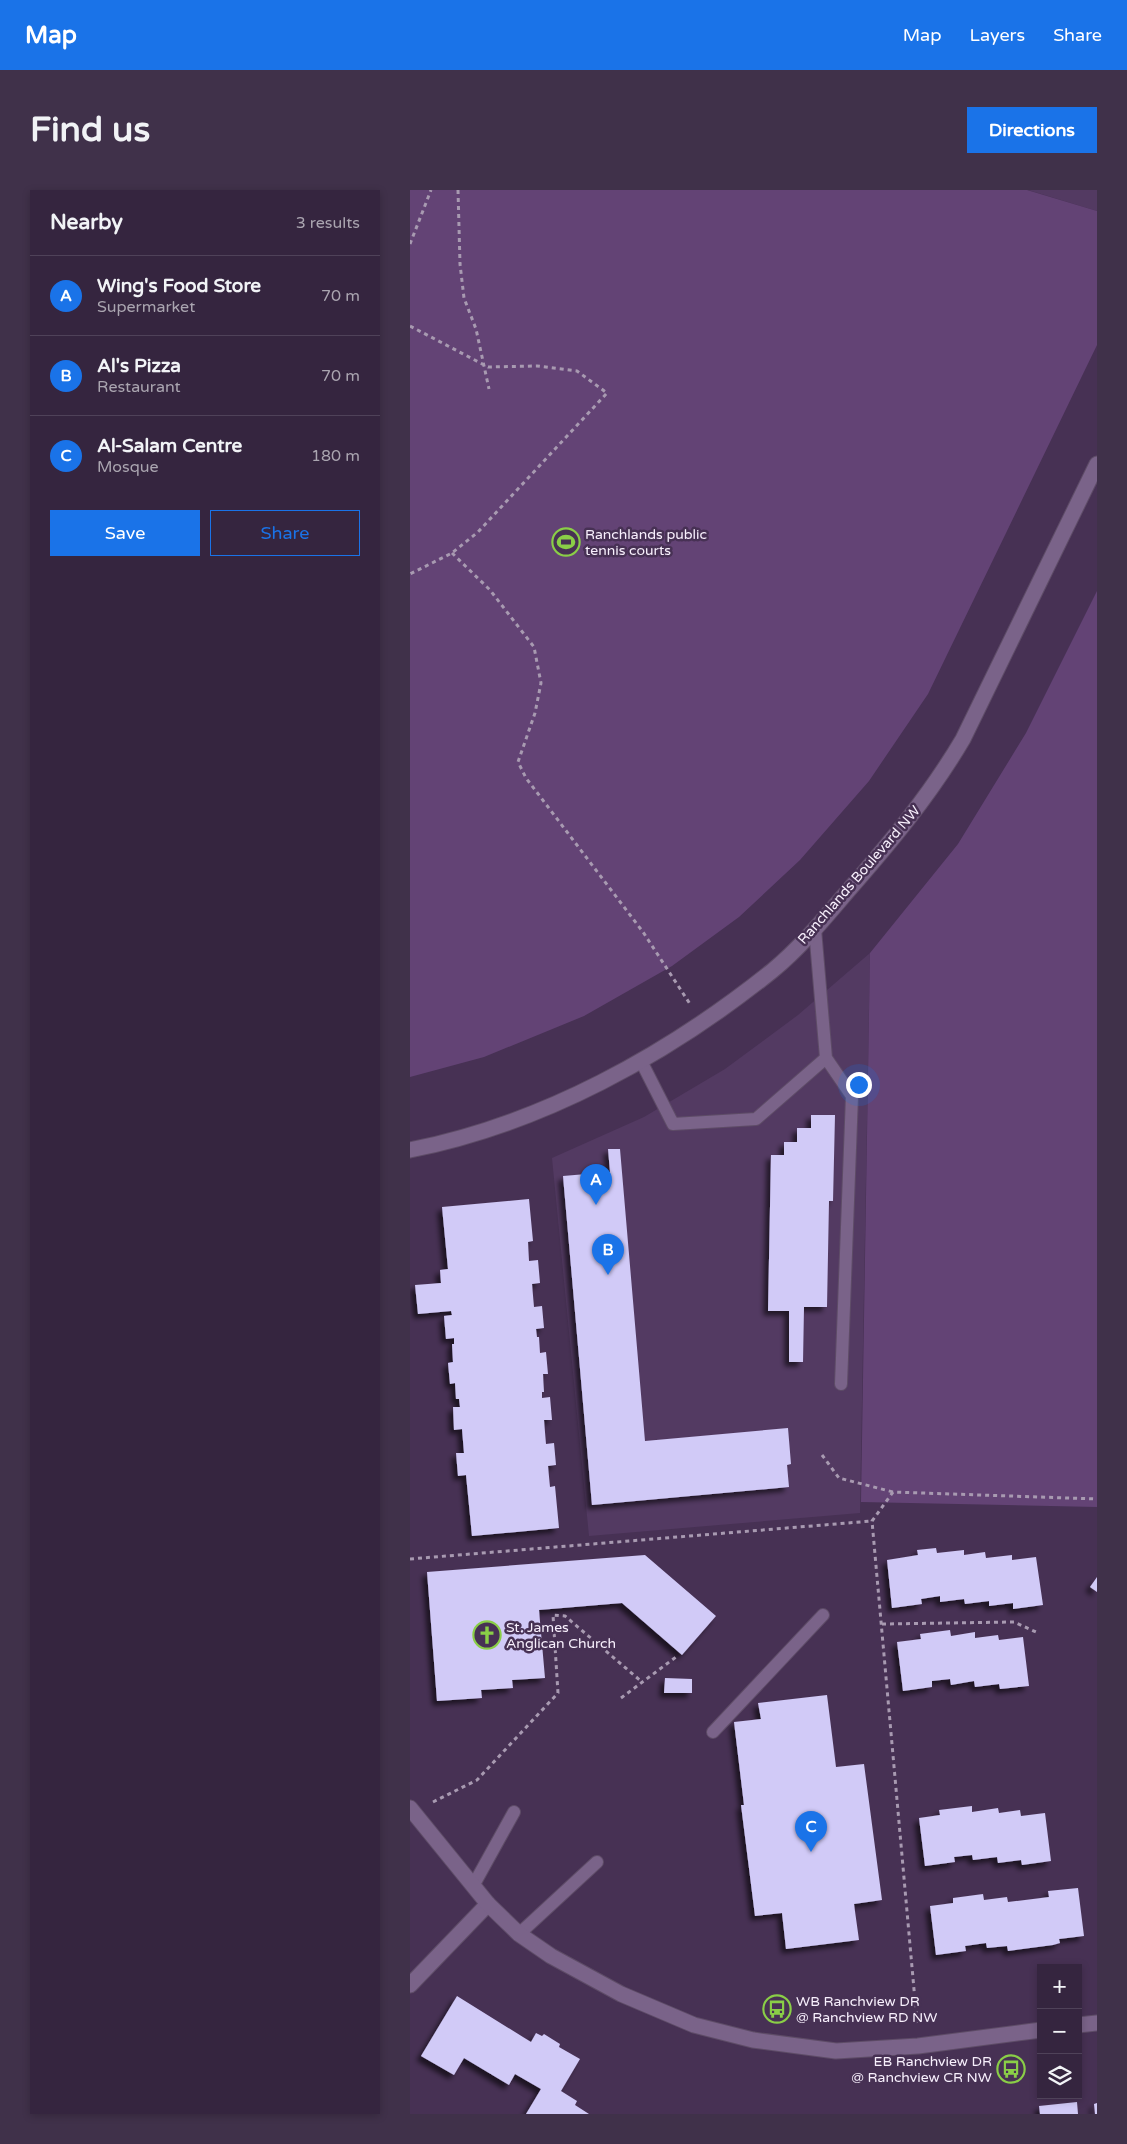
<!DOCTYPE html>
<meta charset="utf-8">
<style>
body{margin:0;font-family:"Varela Round",sans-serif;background:#40314a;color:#f1f3f6}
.controls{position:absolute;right:15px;bottom:15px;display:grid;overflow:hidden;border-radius:0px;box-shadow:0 2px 8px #0003}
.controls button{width:45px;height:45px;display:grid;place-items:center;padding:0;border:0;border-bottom:1px solid #4f4259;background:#35253f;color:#f1f3f6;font:25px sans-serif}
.you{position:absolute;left:448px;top:894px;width:18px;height:18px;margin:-12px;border:4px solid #fff;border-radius:50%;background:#1a73e8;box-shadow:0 0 0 8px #1a73e833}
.badge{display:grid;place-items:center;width:32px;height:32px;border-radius:50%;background:#1a73e8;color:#fff;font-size:16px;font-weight:700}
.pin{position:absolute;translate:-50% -41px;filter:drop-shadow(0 1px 2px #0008)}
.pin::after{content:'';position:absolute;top:26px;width:18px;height:15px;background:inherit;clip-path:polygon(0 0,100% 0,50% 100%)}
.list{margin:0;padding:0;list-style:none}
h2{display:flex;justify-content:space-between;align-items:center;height:65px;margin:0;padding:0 20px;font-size:21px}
h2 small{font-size:16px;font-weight:400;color:#aaa5b0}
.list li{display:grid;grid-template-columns:32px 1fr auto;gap:15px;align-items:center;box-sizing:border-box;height:80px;padding:0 20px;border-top:1px solid #4f4259}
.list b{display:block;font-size:19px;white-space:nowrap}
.list p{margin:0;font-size:16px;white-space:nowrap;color:#aaa5b0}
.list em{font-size:16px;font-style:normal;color:#aaa5b0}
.actions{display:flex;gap:10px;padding:15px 20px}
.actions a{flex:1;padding:11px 0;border:1px solid #1a73e8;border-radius:0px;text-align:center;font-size:18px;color:#1a73e8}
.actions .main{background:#1a73e8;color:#fff}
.icon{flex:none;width:28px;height:28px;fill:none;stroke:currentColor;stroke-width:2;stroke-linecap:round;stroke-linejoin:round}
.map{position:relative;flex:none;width:687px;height:1924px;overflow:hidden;border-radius:0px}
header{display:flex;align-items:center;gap:30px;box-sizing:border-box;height:70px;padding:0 25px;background:#1a73e8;color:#fff}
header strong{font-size:24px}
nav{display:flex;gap:28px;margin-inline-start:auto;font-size:18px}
.intro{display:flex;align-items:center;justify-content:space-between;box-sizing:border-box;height:120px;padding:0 30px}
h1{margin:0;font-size:35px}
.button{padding:12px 22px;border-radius:0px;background:#1a73e8;color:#fff;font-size:18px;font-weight:700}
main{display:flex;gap:30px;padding:0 30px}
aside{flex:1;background:#35253f;border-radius:0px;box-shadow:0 2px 8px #0003}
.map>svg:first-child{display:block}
.built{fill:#533a62}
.green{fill:#634375}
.building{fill:#d1caf7;filter:url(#shadow)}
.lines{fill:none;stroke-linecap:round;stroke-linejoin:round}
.lane-casing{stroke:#5e4c67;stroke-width:14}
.street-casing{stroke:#5e4c67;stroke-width:17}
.secondary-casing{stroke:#5e4c67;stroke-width:17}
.path{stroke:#a89ab1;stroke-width:3;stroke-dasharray:4 4;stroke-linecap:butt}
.lane{stroke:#7a6389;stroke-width:12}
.street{stroke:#7a6389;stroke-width:15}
.secondary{stroke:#7a6389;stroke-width:15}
.labels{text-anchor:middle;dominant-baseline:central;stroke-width:5;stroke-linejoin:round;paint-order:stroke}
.poi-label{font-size:14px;fill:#f8f0fd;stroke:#473154;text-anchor:start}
.street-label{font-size:14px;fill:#f8f0fd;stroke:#473154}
</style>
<header>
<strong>Map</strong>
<nav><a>Map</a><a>Layers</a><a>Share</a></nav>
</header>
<div class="intro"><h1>Find us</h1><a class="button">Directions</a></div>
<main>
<aside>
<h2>Nearby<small>3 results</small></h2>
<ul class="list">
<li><span class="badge">A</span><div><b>Wing's Food Store</b><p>Supermarket</p></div><em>70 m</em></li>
<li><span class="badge">B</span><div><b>Al's Pizza</b><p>Restaurant</p></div><em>70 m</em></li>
<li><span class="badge">C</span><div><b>Al-Salam Centre</b><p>Mosque</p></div><em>180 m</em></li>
</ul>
<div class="actions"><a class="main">Save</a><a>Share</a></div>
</aside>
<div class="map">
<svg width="687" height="1924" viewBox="0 0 687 1924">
<defs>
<filter id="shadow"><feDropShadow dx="-4.5" dy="4.5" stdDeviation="2.5" flood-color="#0009"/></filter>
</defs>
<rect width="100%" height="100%" fill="#473154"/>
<path class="built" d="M618,0h69v21z
M460,763l-10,560 -271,23 -37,-378 92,-41 81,-48 73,-54z"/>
<path class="green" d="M0,0h617l70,21v134l-169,349 -59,87 -69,79 -61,57 -67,49 -88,50 -100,41 -74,20z
M687,401v916l-236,-5 9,-549 88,-109 68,-111z"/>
<path class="building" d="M401,925h24l-2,86h-4l-2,106h-23l-1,55h-14v-51h-21l3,-156h13v-13h13v-14h14z
M198,959h12l25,292 143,-13 3,36 -4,1 2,22 -197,18 -29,-329 47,-4z
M119,1009l4,42 -5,1 1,19 9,-1 2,23 -8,1 2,23 8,-1 2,22 -8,1 1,8h2l1,16 6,-1 2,22h-5l1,18h-2v6l8,-1 2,23h-8l2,24 8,-1 2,22 -8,1 2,21 5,-1 4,42 -87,8 -6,-61 -8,1 -2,-23h8l-2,-24 -8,1 -1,-23h7l-1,-8h-3l-1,-16 -5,1 -2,-21 5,-1 -1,-18h2v-6l-8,1 -2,-23 8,-1 -1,-4 -33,3 -3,-29 26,-2 -1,-13 8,-1 -6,-62z
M526,1358l1,5 27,-3v5l21,-3 1,6 26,-3v5l24,-3 7,48 -30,4v-6l-24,3v-5l-24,3 -1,-5 -24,3v-6l-19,3 1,5 -30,4 -5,-48 31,-5 -1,-5z
M235,1365l71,61 -34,39 -60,-52 -83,7 6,68 -33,2 1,8 -32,2 1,8 -45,3 -10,-129z
M687,1387v15l-7,-5z
M540,1440l1,6 24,-4v6l23,-3 1,5 24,-3 6,49 -29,3 -1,-5 -24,3 -1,-6 -23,4 -1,-6 -18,2v6l-29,4 -6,-49 24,-3 -1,-5z
M255,1488l27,1v14h-28z
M417,1505l9,72 28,-3 18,136 -28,4 5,36 -73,9 -4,-36 -27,3 -14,-111h3l-10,-83 27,-3 -3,-16z
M562,1616v6l26,-4 1,5 21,-3 1,6 24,-3 6,48 -29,4 -1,-5 -23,3 -1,-6 -24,3 -1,-5 -18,2 1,5 -30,4 -6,-48 21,-3 -1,-5z
M668,1698l6,48 -25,3 1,4 -7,2 -45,6 -1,-5 -20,2 -1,-5 -21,3 1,5 -30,4 -6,-49 23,-3v-5l30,-4 1,6 23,-3 1,5 41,-5 -1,-6z
M47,1806l74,46 5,-9 6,3 2,-2 16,10 -1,3 21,12 -19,32 16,10 -2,4 14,9h-63l15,-25 -26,-15 -6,11 -45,-27 -10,17 -33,-19z
M667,1912l1,12h-38l-1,-8z
M687,1913v11h-2l-1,-10z"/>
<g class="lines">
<g class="lane-casing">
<path id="lane" d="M416,868l26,38 -11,288
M231,871l32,63 83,-5 70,-61 -11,-129
M303,1542l110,-117
M63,1696l41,-74
M109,1744l78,-72"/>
</g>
<g class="street-casing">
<path id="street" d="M0,1795l78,-81"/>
</g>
<g class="secondary-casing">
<path id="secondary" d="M0,960c132,-26 257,-95 362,-179 28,-23 52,-52 75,-79 43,-49 83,-97 116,-153l134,-275
M0,1618l78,96 31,30 32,22 70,38 73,31 59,15 83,11 82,-5 123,-16
M668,1835l19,-2"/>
</g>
<path class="path" d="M48,0l2,74 4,34 12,31 13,60
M0,54l21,-54
M0,136l78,41 49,-1 40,5 30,22 -129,139 -26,21 -42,21
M42,363l38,37 44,57 7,36 -6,30 -17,49 8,16 117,154 47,72
M412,1265l17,23 54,14
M0,1369l462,-38
M472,1434l132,-2 22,10
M211,1508l55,-41
M23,1612l44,-22 81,-87 -5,-78 12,1 77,66
M507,1833l-45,-502 21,-29 204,7"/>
<use href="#lane" class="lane"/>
<use href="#street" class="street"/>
<use href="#secondary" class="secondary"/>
</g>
<defs>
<g id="stadium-ring" transform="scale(1.4375)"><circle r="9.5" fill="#473154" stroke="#8ace47" stroke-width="1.5"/><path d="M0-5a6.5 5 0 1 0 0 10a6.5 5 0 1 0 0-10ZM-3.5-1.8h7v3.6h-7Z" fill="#8ace47"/></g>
<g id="church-ring" transform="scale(1.4375)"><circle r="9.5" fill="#473154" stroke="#8ace47" stroke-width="1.5"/><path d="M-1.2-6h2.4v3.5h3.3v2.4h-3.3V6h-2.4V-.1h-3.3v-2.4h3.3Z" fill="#8ace47"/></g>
<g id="bus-ring" transform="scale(1.4375)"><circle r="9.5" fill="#473154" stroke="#8ace47" stroke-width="1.5"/><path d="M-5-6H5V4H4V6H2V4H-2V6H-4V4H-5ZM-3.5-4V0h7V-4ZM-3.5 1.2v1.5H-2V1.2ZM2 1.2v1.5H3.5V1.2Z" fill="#8ace47"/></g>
</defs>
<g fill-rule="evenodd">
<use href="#stadium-ring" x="156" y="352"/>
<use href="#church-ring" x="77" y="1445"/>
<use href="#bus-ring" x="367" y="1819"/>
<use href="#bus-ring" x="601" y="1879"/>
</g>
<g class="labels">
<g class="poi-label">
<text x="175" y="344">Ranchlands public<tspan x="175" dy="16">tennis courts</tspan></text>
<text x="96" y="1437">St. James<tspan x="96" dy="16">Anglican Church</tspan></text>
<text x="386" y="1811">WB Ranchview DR<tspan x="386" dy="16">@ Ranchview RD NW</tspan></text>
<text x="582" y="1871" text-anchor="end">EB Ranchview DR<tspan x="582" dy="16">@ Ranchview CR NW</tspan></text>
</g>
<g class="street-label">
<text transform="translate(449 685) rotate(-49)">Ranchlands Boulevard NW</text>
</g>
</g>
</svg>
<div class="controls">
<button>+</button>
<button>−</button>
<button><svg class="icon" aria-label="layers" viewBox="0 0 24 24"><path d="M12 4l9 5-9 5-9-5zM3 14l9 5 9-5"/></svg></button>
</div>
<div class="you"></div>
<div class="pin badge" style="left:186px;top:1015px">A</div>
<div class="pin badge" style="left:198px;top:1085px">B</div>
<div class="pin badge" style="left:401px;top:1662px">C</div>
</div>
</main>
